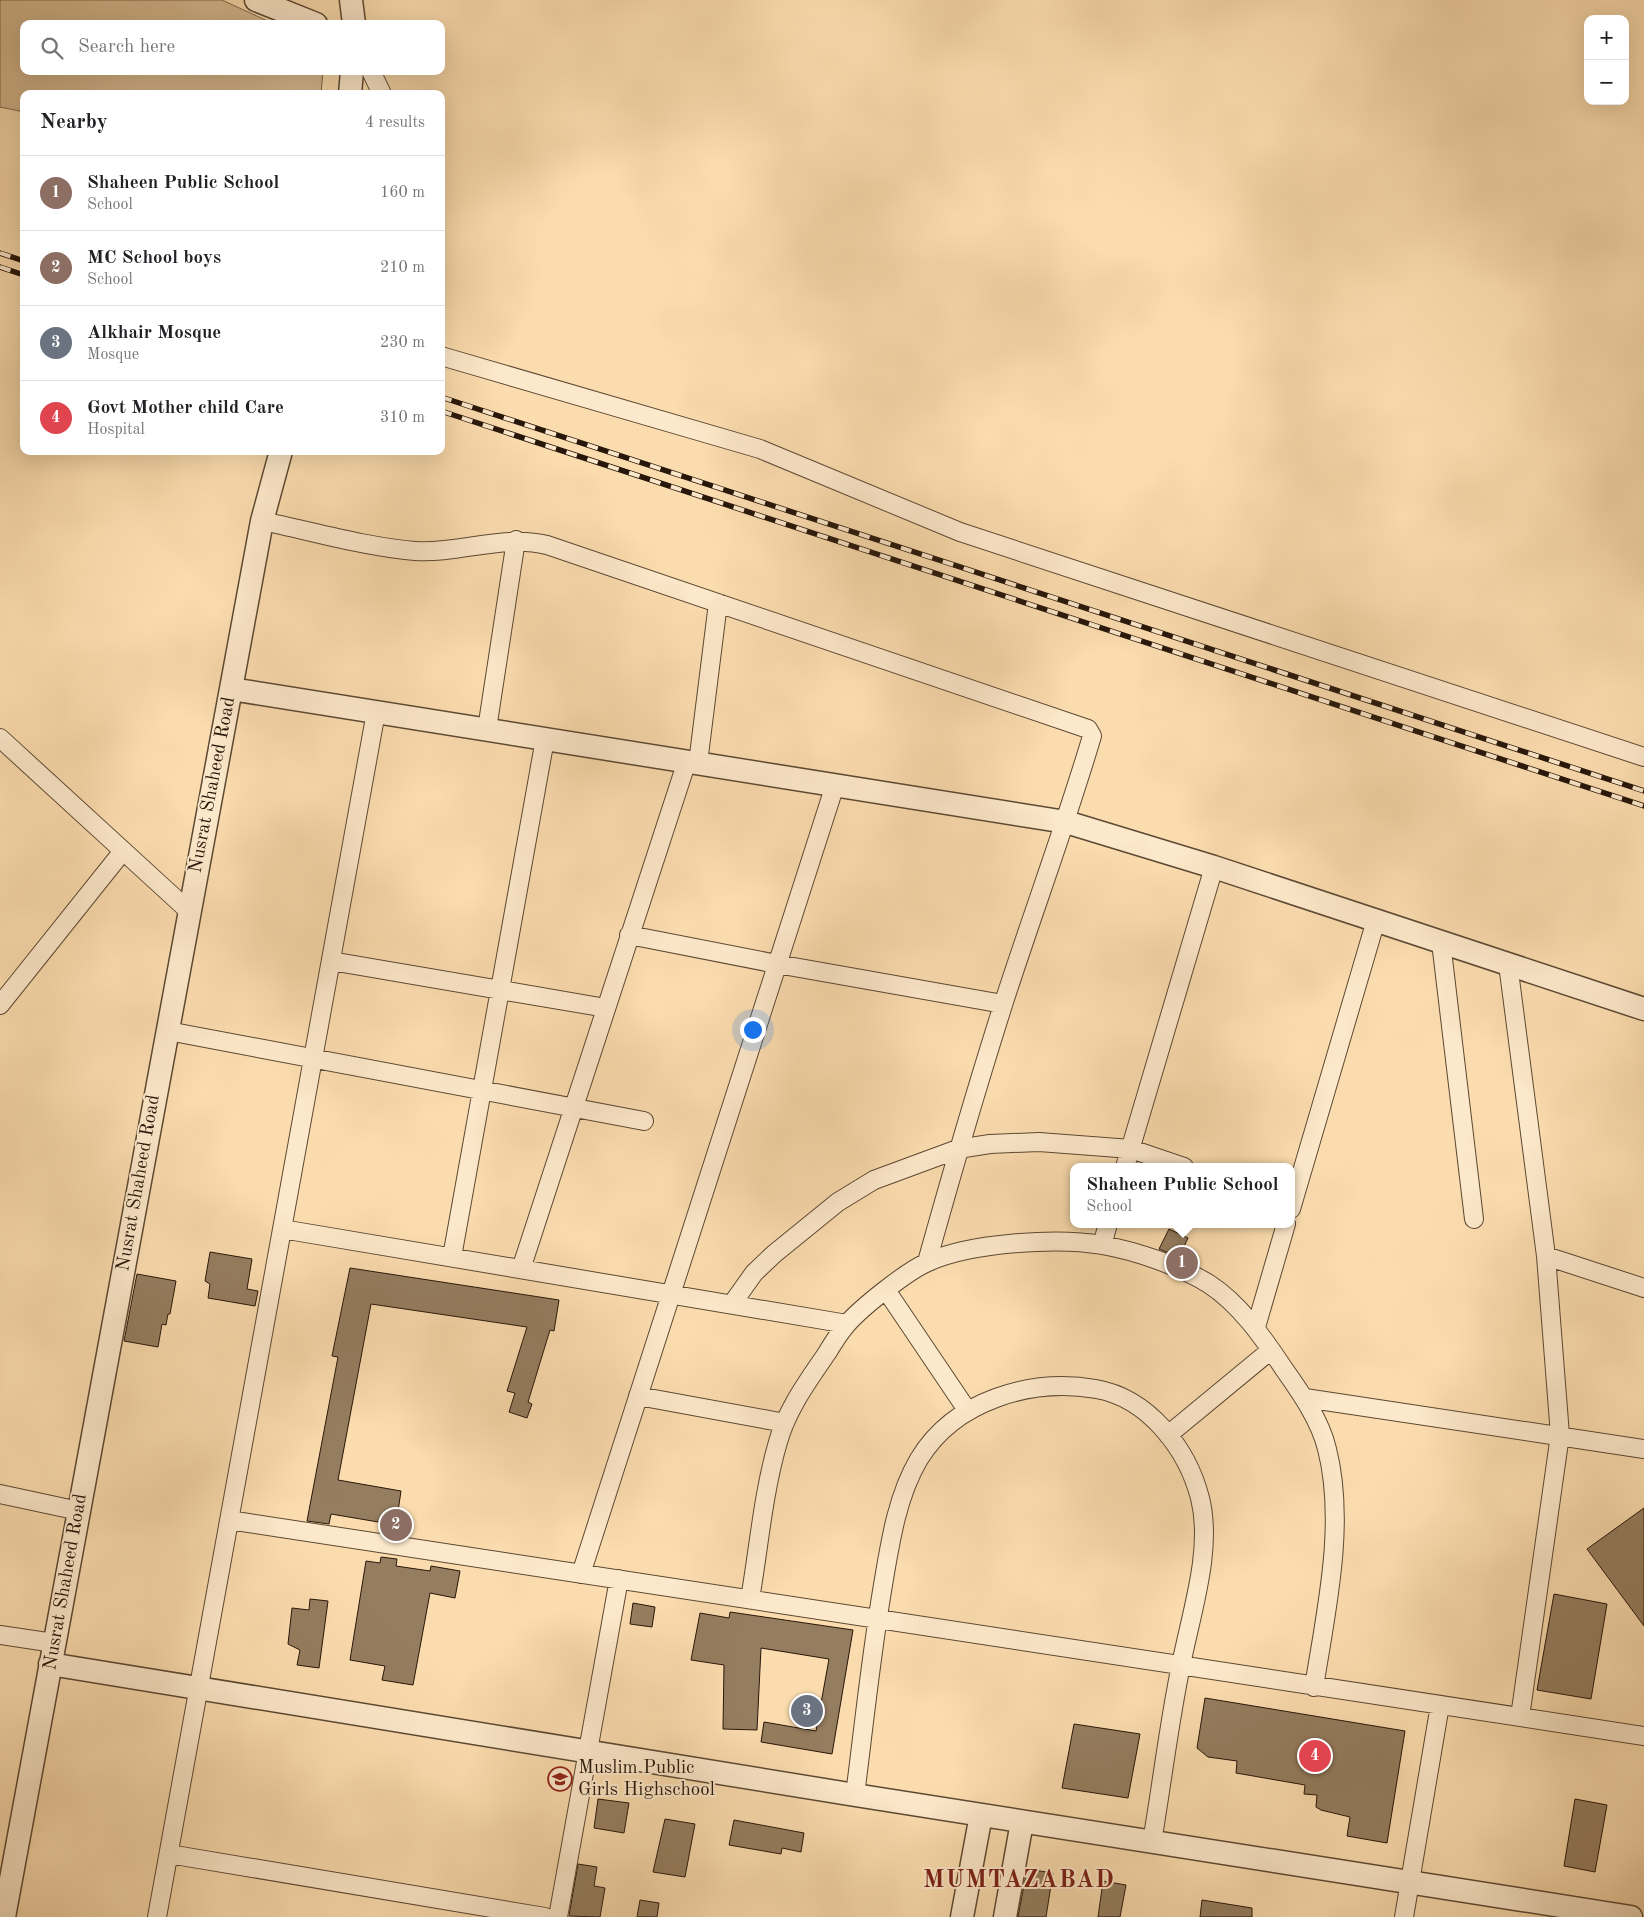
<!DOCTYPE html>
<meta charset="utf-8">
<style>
body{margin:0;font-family:"Old Standard TT",serif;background:#f2f2f2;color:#202124}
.controls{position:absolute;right:15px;top:15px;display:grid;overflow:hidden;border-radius:10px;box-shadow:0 5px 20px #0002}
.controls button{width:45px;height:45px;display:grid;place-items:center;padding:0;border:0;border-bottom:1px solid #e0e0e0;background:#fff;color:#202124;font:25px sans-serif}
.you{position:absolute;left:752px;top:1029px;width:18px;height:18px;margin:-12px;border:4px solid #fff;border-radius:50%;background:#1a73e8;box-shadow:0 0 0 8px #1a73e833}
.badge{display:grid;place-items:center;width:32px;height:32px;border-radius:50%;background:#0f766e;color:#fff;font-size:16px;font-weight:700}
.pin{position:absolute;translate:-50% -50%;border:2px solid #fff;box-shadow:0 1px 5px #0006}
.popup{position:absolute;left:1070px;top:1163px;width:225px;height:65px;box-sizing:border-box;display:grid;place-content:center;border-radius:10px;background:#fff;filter:drop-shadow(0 1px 4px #0005);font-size:16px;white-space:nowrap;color:#757577}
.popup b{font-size:19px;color:#202124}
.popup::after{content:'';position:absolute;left:50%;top:100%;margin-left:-10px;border:10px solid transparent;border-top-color:#fff}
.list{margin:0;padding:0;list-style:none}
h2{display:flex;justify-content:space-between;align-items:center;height:65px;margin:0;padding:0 20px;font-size:21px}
h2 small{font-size:16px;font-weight:400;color:#757577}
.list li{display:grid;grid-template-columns:32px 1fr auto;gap:15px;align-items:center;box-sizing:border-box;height:75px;padding:0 20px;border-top:1px solid #e0e0e0}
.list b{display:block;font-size:19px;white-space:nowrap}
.list p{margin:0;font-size:16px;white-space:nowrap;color:#757577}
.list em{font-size:16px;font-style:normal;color:#757577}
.icon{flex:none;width:28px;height:28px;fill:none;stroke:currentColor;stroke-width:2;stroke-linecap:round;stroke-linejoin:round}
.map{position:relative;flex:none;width:1644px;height:1917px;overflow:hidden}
.search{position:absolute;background:#fff;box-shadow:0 5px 20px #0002;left:20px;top:20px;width:425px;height:55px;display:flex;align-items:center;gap:12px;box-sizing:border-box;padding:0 18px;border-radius:10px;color:#757577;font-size:19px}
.panel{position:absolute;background:#fff;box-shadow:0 5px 20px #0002;left:20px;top:90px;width:425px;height:365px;border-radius:10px}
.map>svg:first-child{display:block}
.green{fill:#d7ba92;stroke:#7f684e}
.building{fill:#957d5f;stroke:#27160a}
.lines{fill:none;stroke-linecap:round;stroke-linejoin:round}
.minor-casing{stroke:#5c4833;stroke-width:20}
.tertiary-casing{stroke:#5c4833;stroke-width:25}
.minor{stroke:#fce8ca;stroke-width:18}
.tertiary{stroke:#fce8ca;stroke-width:22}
.rail-casing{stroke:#27160a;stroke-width:5.5}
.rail{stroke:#fce8ca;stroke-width:4;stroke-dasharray:11;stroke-linecap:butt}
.labels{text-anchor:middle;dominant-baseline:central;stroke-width:4;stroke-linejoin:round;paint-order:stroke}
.street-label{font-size:19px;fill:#27160a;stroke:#fce8ca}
.poi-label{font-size:19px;fill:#27160a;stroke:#fce8ca;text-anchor:start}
.district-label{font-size:24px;font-weight:bold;letter-spacing:1px;fill:#7a1f14;stroke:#fce8ca}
</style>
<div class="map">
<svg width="1644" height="1917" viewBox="0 0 1644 1917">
<rect width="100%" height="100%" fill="#fbdcae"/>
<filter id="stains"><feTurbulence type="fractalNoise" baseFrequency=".004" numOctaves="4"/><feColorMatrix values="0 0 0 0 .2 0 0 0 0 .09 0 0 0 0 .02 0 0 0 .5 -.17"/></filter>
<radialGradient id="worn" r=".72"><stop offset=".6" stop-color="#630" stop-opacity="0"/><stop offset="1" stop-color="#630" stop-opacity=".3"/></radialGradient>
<path class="green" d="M0,0h222l52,24h-250v47h299l-2,23h-297v18l-24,-5z"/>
<path class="building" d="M1169,1229l19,9 -9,19 -20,-8z
M210,1252l42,7 -5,30 11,2 -3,15 -47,-8 2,-14 -5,-3z
M350,1268l209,32 -5,31 -4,-1 -22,72 4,2 -5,14 -18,-6 6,-19 -8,-2 20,-64 -156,-23 -33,176 63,11 -5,34 -65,-11 -2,10 -22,-3 31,-164 -6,-1z
M137,1274l39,7 -6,33h-2l-2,11 -4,-1 -4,23 -34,-6z
M1644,1508v118l-57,-77z
M381,1557l16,2 -1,7 34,5 1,-5 29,5 -5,27 -25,-5 -17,92 -31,-5 3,-14 -35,-6 16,-99 14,2z
M1554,1594l53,10 -16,95 -54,-9z
M310,1599l18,2 -9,67 -22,-3 3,-15 -12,-6 4,-36 17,2z
M633,1603l22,4 -3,20 -22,-3z
M730,1612l123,18 -21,124 -71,-12 3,-20 52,9 13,-72 -68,-11 -4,82 -34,-1 1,-64 -33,-5 9,-47 29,5z
M1205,1698l200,33 -18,112 -40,-7 3,-19 -29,-7 -5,-3 1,-12 -13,-1 1,-9 -69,-12 1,-12 -29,-4 -11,-9z
M1074,1724l66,10 -12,64 -66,-10z
M598,1799l31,4 -5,30 -30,-5z
M1575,1799l32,6 -12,67 -31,-6z
M665,1819l30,5 -10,53 -32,-5z
M734,1820l70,13 -3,19 -19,-4 -1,6 -52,-9z
M578,1864l19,3 -3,19 11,2 -5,29 -31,-1z
M1027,1869l26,4 -7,44h-28z
M1103,1881l23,4 -6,32h-22z
M640,1900l19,3 -2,14h-20z
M1202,1900l50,8v9h-52z"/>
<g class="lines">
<g class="minor-casing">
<path id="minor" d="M371,71l11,23
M441,356l319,93 200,83 684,225
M262,521c49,10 104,26 153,30 45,3 88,-17 132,-6l541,184 4,7c-27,91 -60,179 -89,269 -27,85 -52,171 -76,257
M487,729l29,-189
M0,738l190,174
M698,763l20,-160
M629,935l148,29 226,40
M1441,942l33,277
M331,961l275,47
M1508,964l38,292 14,179 -40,282
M0,1005l123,-154
M168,1031l476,90
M1125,1167l89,-300
M1291,1209l85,-289
M282,1229l565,95
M1102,1245l6,-21
M1546,1256l98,32
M452,1257l93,-518
M521,1269l166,-508
M886,1290l81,120
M732,1304l22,-31 20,-19 64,-52 36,-22 84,-31 32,-5 49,-2 92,7 53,18
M1256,1327l30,-103
M638,1396l147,27
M1305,1398l339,51
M1168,1435l103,-85
M0,1494l79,17
M229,1520l1415,216
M581,1574l254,-789
M750,1599c9,-52 13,-106 28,-157 9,-33 30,-61 49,-89 6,-10 12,-20 20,-29 15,-17 60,-53 81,-62 42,-19 129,-25 174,-17 34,6 78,21 107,39 31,20 55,55 75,85 17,24 36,51 43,80 19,75 -1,162 -13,238
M0,1635l54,8
M855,1795c9,-70 16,-140 28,-210 7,-42 14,-89 36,-126 36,-59 112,-81 177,-70 52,9 91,59 104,109 13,52 -9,115 -19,167 -12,58 -19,118 -29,177
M169,1854l376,63
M157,1917l219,-1205
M558,1917l61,-338
M1404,1917l36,-212"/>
</g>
<g class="tertiary-casing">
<path id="tertiary" d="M256,0l60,24
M351,0l3,24
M350,94l2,-23
M231,689l835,133 148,45 430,142
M50,1664l805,131 776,122
M4,1917l258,-1396 19,-70
M962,1917l19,-102
M1005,1917l17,-95"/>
</g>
<use href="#minor" class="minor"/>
<use href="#tertiary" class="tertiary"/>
<g class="rail-casing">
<path id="rail" d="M0,253l24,8
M0,267l24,8
M441,397l1203,394
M441,411l1203,395"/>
</g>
<use href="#rail" class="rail"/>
</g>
<defs>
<g id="school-ring" transform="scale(1.25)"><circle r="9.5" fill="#fce8ca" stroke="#8f2418" stroke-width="1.5"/><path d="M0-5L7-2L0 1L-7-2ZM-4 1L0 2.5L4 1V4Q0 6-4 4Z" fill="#8f2418"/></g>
</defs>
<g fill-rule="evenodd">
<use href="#school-ring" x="560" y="1779"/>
</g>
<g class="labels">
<g class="street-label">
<text transform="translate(213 785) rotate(-79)">Nusrat Shaheed Road</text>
<text transform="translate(139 1183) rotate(-80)">Nusrat Shaheed Road</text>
<text transform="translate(66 1582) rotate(-80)">Nusrat Shaheed Road</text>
</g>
<g class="poi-label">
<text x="578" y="1768">Muslim Public<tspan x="578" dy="22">Girls Highschool</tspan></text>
</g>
<g class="district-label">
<text x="1019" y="1881">MUMTAZABAD</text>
</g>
</g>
<rect width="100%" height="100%" filter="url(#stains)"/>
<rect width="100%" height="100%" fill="url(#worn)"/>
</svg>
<div class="controls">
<button>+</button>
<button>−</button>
</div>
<div class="you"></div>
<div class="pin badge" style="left:1182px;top:1263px;background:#8d6e63">1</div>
<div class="popup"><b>Shaheen Public School</b>School</div>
<div class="pin badge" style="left:396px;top:1525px;background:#8d6e63">2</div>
<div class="pin badge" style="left:807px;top:1711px;background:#6b7280">3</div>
<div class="pin badge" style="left:1315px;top:1756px;background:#e0444e">4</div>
<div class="search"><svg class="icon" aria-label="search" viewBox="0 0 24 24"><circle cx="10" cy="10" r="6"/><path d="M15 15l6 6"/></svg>Search here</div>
<section class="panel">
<h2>Nearby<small>4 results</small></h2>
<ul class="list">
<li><span class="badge" style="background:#8d6e63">1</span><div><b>Shaheen Public School</b><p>School</p></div><em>160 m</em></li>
<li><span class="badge" style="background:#8d6e63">2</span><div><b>MC School boys</b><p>School</p></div><em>210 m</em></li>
<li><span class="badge" style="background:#6b7280">3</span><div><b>Alkhair Mosque</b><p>Mosque</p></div><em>230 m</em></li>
<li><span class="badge" style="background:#e0444e">4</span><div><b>Govt Mother child Care</b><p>Hospital</p></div><em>310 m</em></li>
</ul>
</section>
</div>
